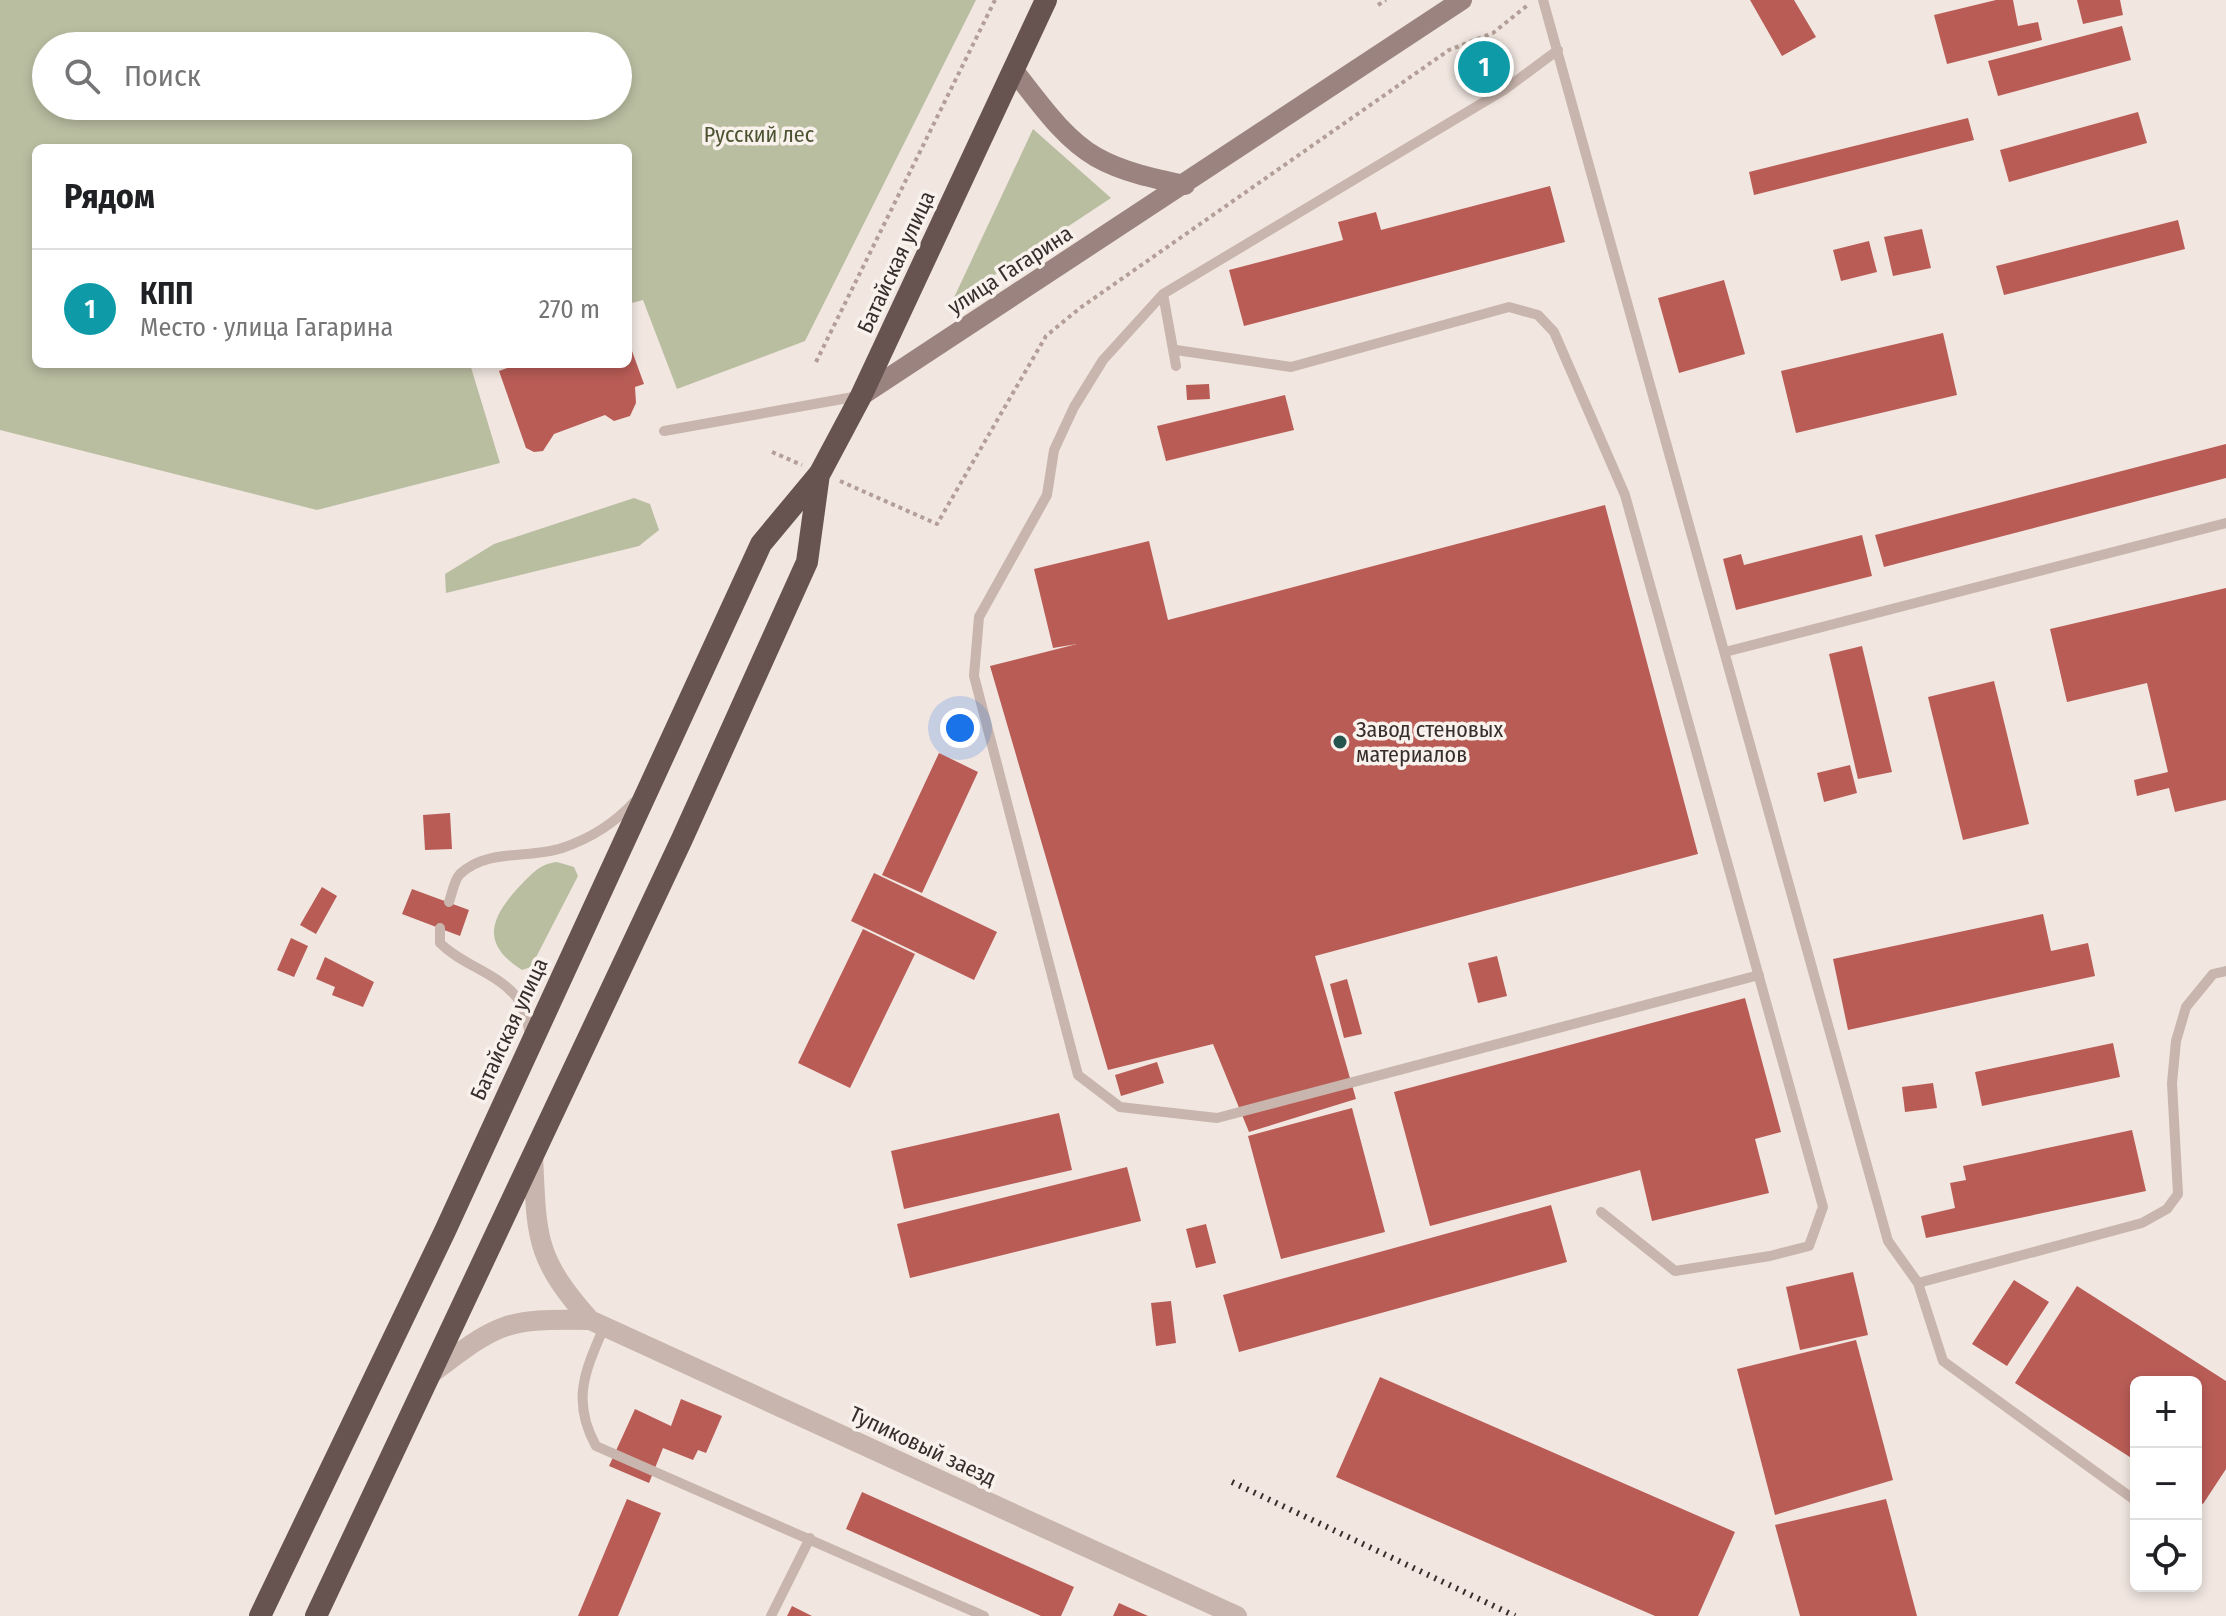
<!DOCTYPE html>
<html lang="ru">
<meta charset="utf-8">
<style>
body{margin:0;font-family:"Fira Sans Condensed",sans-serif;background:#f6f6f6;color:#202124}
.controls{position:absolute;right:24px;bottom:24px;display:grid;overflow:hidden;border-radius:12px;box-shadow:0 4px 12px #0003}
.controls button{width:72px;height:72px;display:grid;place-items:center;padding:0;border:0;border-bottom:2px solid #e0e0e0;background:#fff;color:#202124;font:40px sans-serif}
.you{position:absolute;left:960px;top:728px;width:28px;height:28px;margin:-20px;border:6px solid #fff;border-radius:50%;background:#1a73e8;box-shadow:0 0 0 12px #1a73e833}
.badge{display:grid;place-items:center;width:52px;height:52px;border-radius:50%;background:#d93025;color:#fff;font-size:26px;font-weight:700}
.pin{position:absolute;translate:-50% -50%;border:4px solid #fff;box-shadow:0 2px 8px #0006}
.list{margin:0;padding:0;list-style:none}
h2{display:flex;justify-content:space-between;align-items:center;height:104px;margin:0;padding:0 32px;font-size:34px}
h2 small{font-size:26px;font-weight:400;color:#757577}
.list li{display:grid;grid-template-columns:52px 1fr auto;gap:24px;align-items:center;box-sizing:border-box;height:120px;padding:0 32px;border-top:2px solid #e0e0e0}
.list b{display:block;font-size:30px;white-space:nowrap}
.list p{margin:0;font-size:26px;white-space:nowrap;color:#757577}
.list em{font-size:26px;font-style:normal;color:#757577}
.icon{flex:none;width:44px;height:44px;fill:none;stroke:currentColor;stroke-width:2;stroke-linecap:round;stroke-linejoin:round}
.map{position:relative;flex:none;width:2226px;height:1616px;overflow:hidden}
.search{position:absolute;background:#fff;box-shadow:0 4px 12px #0003;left:32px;top:32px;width:600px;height:88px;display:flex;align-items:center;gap:20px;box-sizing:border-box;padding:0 28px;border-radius:44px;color:#757577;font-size:30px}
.panel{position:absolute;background:#fff;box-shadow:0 4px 12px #0003;left:32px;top:144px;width:600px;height:224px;border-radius:12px}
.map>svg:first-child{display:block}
.green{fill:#babea1;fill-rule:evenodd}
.building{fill:#b95c56}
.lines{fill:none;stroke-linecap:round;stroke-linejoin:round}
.path{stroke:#b39f97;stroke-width:4;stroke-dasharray:4 4;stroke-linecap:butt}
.service{stroke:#c8b5ad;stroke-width:10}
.minor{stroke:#c8b5ad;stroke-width:20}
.secondary{stroke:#9b847f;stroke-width:20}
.trunk{stroke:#675450;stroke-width:22}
.rail{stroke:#372d2b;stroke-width:6;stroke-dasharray:2 6;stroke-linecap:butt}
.poi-dot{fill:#25544f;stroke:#f8f1ec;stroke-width:3}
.labels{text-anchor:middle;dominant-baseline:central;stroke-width:7;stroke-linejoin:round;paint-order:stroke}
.park-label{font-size:22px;fill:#4c5331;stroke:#f8f1ec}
.street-label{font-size:22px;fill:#372d2b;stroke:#f8f1ec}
.poi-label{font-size:22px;fill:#372d2b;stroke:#f8f1ec;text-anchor:start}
</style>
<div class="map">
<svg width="2226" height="1616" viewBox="0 0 2226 1616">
<rect width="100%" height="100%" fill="#f1e6e0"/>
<path class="green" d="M0,0h976l-171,341 -128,48 -34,-89 -15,4v-156h-592v216h434l30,99 -183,47 -317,-80zM618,46v60h-572v-60z
M1033,129l78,69 -160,106z
M634,498l16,6 9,26 -20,16 -193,47 -1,-19 49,-30z
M557,862l17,5 4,9 -47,91 -9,3c-40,-25 -33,-50 -5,-81 13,-13 21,-25 40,-27z"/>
<path class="building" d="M1750,0h44l22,37 -34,19z
M1996,0h17l5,26 20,-4 4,18 -95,24 -13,-49z
M2077,0h43l3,15 -40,9z
M2122,26l9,34 -133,36 -10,-35z
M1483,50l17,24 -16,11 -16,-24z
M2138,112l9,31 -138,39 -9,-32z
M1968,118l6,22 -220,55 -5,-23z
M1550,186l15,56 -321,84 -15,-56 114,-30 -5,-18 38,-10 5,18z
M2178,220l7,29 -181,46 -8,-29z
M1922,229l9,39 -38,8 -9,-39z
M1869,241l8,31 -36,9 -8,-31z
M1724,280l21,74 -66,19 -21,-75z
M1943,333l14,62 -161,38 -15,-62z
M628,340l16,44 -9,3 1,16 -6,13 -16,5 -9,-6 -51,19 -11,17 -9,1 -8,-4 -27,-77 19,-7h110z
M1209,384l1,15 -23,1 -1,-15z
M1285,395l9,35 -128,31 -9,-35z
M2226,444v34l-342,89 -9,-32z
M1605,505l93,349 -383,102 41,143 -107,33 -36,-88 -105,26 -118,-404 87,-22 -24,4 -19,-79 115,-28 19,79z
M1862,535l10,41 -136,34 -13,-51 18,-5 3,11z
M2226,588v212l-51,12 -6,-24 -32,8 -3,-16 34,-8 -21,-89 -80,19 -17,-73z
M1862,646l30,126 -34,7 -29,-125z
M1994,681l35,143 -66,16 -35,-143z
M939,753l39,19 -56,121 -40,-18z
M1850,765l7,28 -33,9 -7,-29z
M450,813l2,36 -27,1 -2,-35z
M874,873l123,59 -23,48 -123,-59z
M322,887l15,9 -21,38 -16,-9z
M412,889l57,21 -9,26 -58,-22z
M2043,914l8,37 37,-8 7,33 -247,54 -15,-71z
M863,929l52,25 -65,134 -52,-25z
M291,938l17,8 -14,31 -17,-7z
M1497,956l10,40 -29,7 -10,-40z
M325,957l49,25 -11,25 -31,-12 3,-8 -19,-8z
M1347,979l15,55 -18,4 -14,-54z
M1745,998l36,134 -26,7 14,54 -117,28 -12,-51 -210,56 -36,-134z
M2113,1043l7,34 -138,29 -7,-34z
M1157,1062l7,21 -43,13 -6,-21z
M1933,1083l4,25 -32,4 -3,-25z
M1352,1108l33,124 -104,27 -33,-123z
M1059,1113l13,57 -168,39 -13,-58z
M2132,1130l14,61 -220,47 -5,-22 34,-8 -5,-25 16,-3 -3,-14z
M1127,1167l14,54 -231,57 -13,-54z
M1551,1205l16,57 -328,90 -16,-57z
M1206,1224l10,39 -20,5 -10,-39z
M1853,1272l15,63 -68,15 -14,-63z
M2014,1280l35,22 -42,64 -35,-22z
M2077,1286l149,95v88l-23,35 -7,-5v-117h-60v79l-121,-78z
M1171,1301l5,42 -20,3 -5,-43z
M1856,1340l37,140 -118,35 -38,-146z
M1380,1377l355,155 -37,84h-43l-319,-139z
M681,1399l41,17 -16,37 -8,-3 -5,10 -30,-12 -14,35 -40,-17 26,-57 36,17z
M862,1492l212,95 -13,29h-20l-195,-87z
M627,1499l34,14 -43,103h-40z
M1886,1499l31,117h-117l-25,-91z
M1119,1603l29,13h-35z
M792,1606l20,10h-25z"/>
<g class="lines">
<path class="path" d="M1378,5l8,-5
M816,362l179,-362
M772,452l30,13
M840,481l97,43 109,-188 34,-28 369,-258 44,-17 36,-29"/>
<path class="service" d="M1543,0l345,1241 30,42 224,-60 25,-14 11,-15 -6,-111 4,-42 10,-34 27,-33 13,-3
M1163,294l-60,66 -29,47 -20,43 -7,45 -68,122 -5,59 104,399 42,32 97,11 542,-143
M1176,350l115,17 218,-60 29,8 16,17 71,163 198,712 -14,39 -39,10 -95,15 -74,-59
M1176,366l-13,-72 341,-204 54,-40
M664,431l195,-35
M1725,652l501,-129
M449,902c3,-8 5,-22 11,-28 28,-26 70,-15 102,-26 30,-10 52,-24 72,-46
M440,928v15c24,24 61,30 80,59 6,10 8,25 11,36
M1918,1283l25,78 193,140
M604,1327c-19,44 -33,74 -8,119l388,170
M771,1616l39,-78"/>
<path class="minor" d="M533,1156c4,81 1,101 57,164l647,296
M431,1374c67,-51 74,-56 159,-54"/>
<path class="secondary" d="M1015,72c23,29 48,66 81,85 26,15 60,22 89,28
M861,396l601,-396"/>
<path class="trunk" d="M260,1616l185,-385 316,-687 59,-71 41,-77 185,-396
M316,1616l366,-777 125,-277 12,-88"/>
<path class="rail" d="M1232,1482l283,134"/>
</g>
<circle class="poi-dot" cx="1340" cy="742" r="8"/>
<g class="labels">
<g class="park-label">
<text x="759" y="134">Русский лес</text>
</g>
<g class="street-label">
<text transform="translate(896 262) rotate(-65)">Батайская улица</text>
<text transform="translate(1010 270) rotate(-33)">улица Гагарина</text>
<text transform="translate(509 1029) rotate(-65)">Батайская улица</text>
<text transform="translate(923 1446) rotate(25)">Тупиковый заезд</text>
</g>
<g class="poi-label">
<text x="1356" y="729">Завод стеновых<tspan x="1356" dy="25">материалов</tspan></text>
</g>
</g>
</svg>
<div class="controls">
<button>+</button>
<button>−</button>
<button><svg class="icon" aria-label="locate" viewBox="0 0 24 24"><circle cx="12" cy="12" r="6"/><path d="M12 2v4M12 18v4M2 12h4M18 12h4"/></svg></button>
</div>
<div class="you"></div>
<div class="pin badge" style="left:1484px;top:67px;background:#0f9aa8">1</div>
<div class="search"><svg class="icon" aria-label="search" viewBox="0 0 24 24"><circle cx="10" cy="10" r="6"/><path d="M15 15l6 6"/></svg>Поиск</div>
<section class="panel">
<h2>Рядом<small></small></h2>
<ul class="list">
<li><span class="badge" style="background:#0f9aa8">1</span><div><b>КПП</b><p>Место · улица Гагарина</p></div><em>270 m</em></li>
</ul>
</section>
</div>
